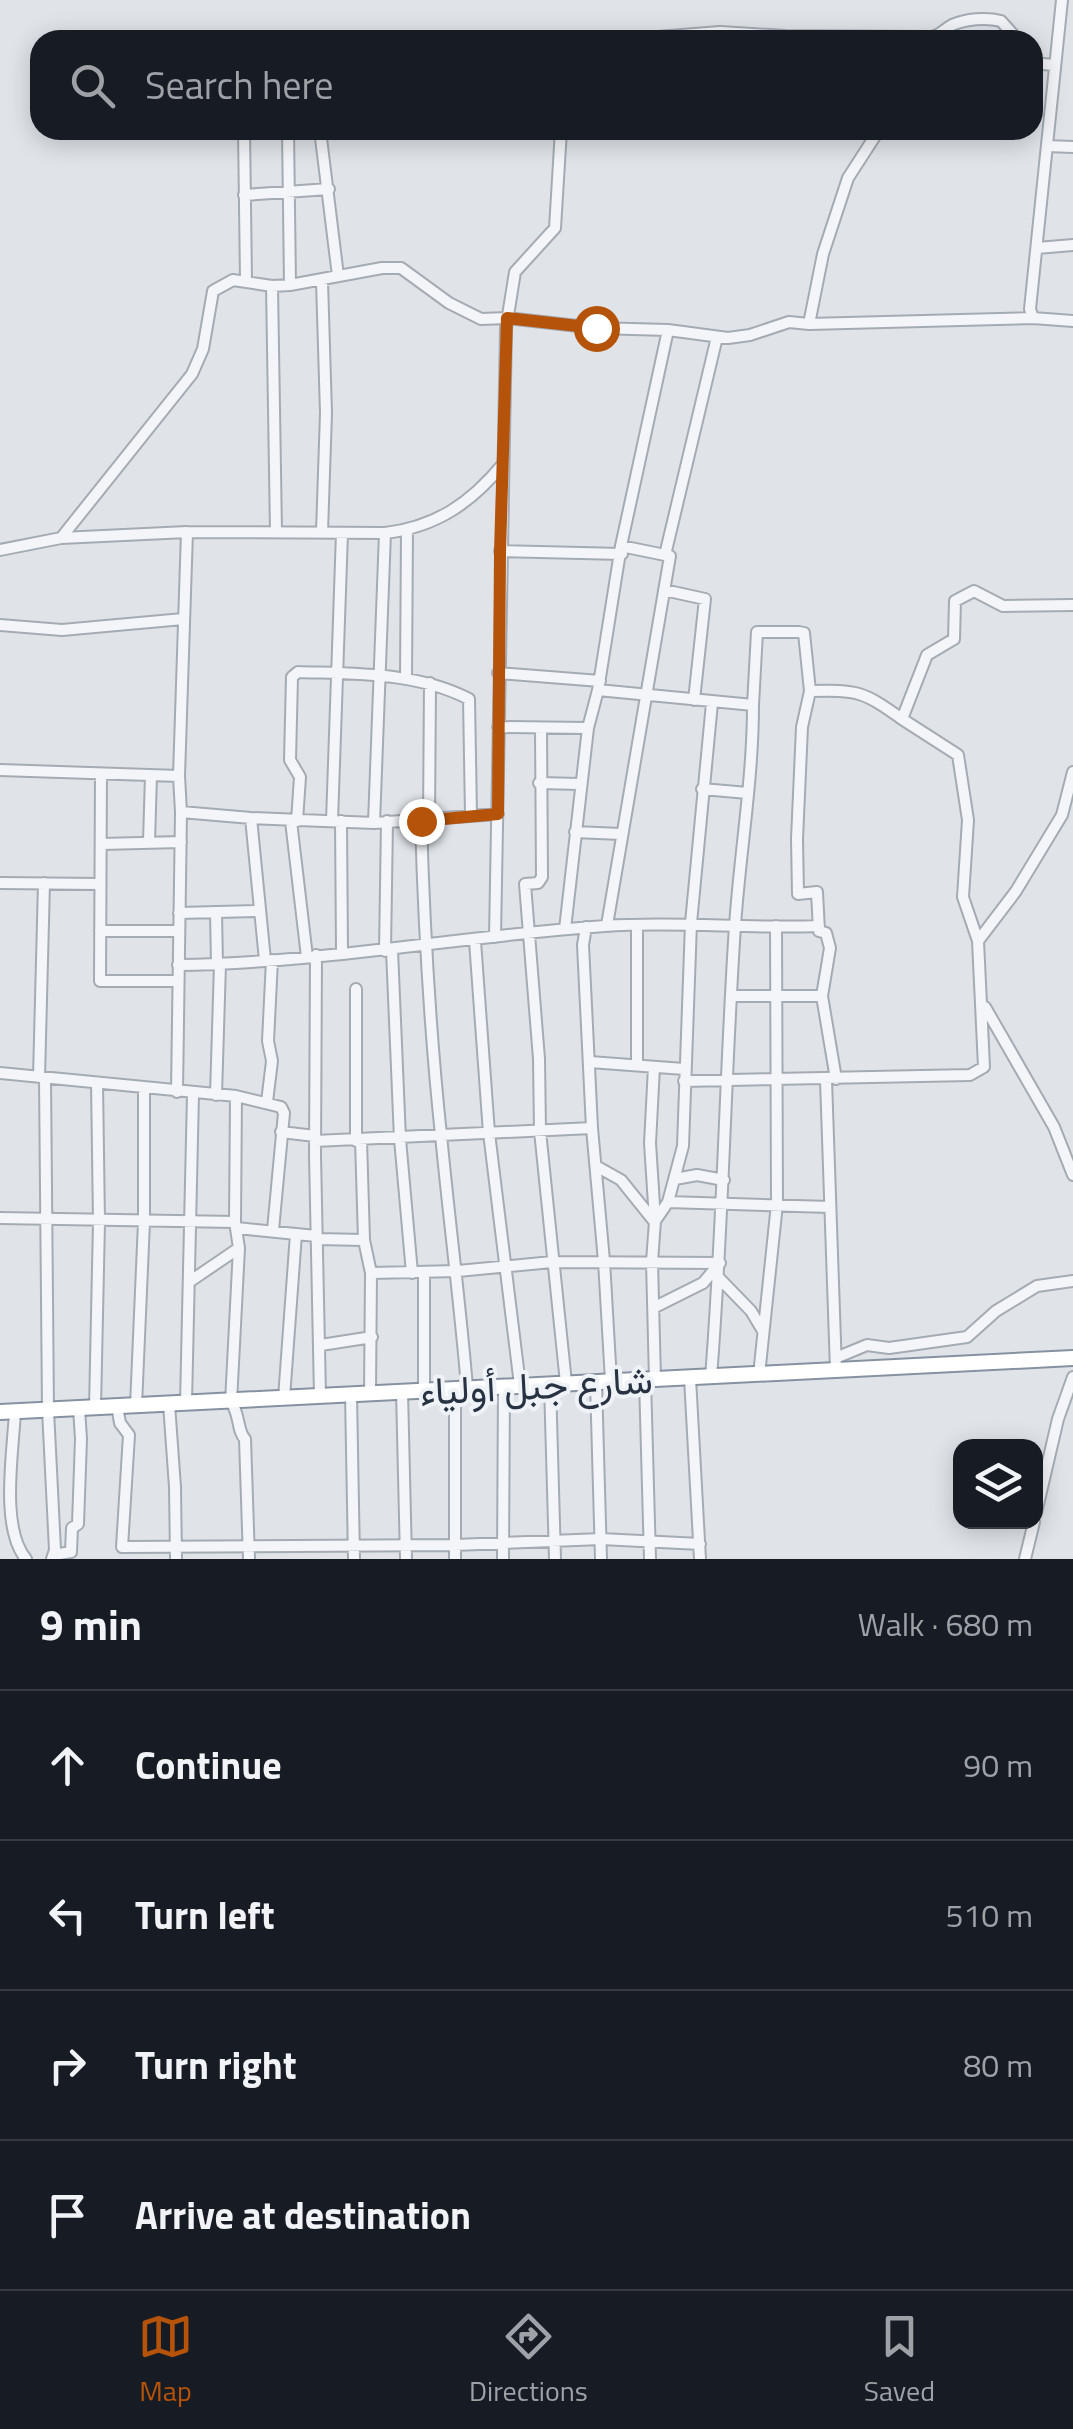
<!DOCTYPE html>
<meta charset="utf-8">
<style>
body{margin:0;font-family:"Titillium Web",Vazirmatn,sans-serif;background:#20242c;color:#f1f3f6}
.controls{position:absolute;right:30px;bottom:30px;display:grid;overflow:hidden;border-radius:20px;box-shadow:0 5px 25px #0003}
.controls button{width:90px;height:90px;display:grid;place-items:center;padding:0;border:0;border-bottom:2px solid #363941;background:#171b24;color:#f1f3f6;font:50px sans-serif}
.stop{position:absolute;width:30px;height:30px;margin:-22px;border:8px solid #b45309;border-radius:50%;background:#fff}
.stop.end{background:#b45309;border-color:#fff;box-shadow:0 2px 10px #0008}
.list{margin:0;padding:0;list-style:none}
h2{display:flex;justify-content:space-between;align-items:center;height:130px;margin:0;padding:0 40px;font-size:42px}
h2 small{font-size:32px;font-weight:400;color:#9ea1a6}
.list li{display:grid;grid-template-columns:65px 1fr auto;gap:30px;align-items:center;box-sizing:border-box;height:150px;padding:0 40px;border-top:2px solid #363941}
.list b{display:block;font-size:38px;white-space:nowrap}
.list em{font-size:32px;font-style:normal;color:#9ea1a6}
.icon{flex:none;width:55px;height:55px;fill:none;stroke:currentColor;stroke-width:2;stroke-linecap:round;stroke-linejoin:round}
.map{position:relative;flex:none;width:1073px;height:1559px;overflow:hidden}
.search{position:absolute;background:#171b24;box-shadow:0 5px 25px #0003;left:30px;right:30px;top:30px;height:110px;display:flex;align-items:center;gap:25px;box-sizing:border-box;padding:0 35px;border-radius:30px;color:#9ea1a6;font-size:38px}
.sheet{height:730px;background:#171b24}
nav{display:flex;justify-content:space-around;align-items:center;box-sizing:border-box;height:140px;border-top:2px solid #363941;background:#171b24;font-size:28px;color:#9ea1a6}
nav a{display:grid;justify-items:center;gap:5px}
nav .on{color:#b45309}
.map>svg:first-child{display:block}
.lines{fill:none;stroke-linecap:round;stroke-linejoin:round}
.minor-casing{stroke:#a5abb4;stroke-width:14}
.highway-casing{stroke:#8692a1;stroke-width:18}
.minor{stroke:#f3f5f8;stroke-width:10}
.highway{stroke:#fff;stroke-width:14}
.route{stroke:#b45309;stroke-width:12}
.labels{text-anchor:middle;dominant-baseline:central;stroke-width:8;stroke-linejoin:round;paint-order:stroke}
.street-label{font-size:38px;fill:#273242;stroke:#eff3f7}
</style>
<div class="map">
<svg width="1073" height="1559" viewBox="0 0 1073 1559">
<rect width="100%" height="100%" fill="#e0e4e9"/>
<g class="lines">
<g class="minor-casing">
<path id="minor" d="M619,40l101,-8 66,4 145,1c10,-2 12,-7 21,-12 14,-6 34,-8 49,-4l17,19
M1033,63l20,2
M244,130l2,151
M288,130l2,155
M320,130l18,146
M1047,146l26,1
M244,195l85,-6
M1037,248l36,-3
M322,281l4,132 -4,119
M272,286l4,246
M1033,318l-3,-9 32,-309
M809,324l14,-70 25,-76 31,-48
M61,538l131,-164 11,-25 10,-58 20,-11 39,6 18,-1 92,-17h19l48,35 32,16 26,-1 89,10 72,2 60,8 22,-3 39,-13 20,2 224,-6 40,3
M621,546l44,9
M0,550l61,-12 126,-6 198,1c51,-6 86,-30 118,-69
M500,551l122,3
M664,590l41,9 -11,101
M0,625l62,5 121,-11
M498,673l102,8
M406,679l1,-149
M598,690l155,15c0,74 -13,147 -18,221 -10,150 -12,301 -24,451
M810,691l-8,36 -5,112 1,55 19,-2 2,39 7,2 4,15 -8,48
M753,705l4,-73h42l5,1 6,58c48,-1 53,0 92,28
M498,727l90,1
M541,728l1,149 -4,6 -13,1 14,175 1,72 26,252
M0,770l179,6
M101,774l-1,207h78
M539,783l41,1
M702,789l46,4
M181,812l70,6 123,5 124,-9
M251,818l14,142
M429,820l1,-137
M291,821l16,136
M297,821l3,-44 -10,-17 2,-83 6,-5c57,2 119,0 171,27l2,115
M332,821l10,-288
M341,821l1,131
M421,821c3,105 9,210 20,314 8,84 19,168 26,252
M374,823l11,-290
M575,832l46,2
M149,842l2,-67
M101,844l80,-2
M0,883l100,1
M216,912l1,53
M179,913l81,-2
M607,925l63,-369 -5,-1 52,-218
M637,925v140
M586,927l-3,18 9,183 12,133 7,120
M565,929l23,-201 10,-38 23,-144 47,-216
M100,931h79
M495,937l11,-609 9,-56 40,-44 6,-98
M475,941l14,192 31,252
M978,941l38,-50 46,-76 11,-43
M392,950l8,189 12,134
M385,951l2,-130
M316,955l-1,200 5,241
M178,965c143,-2 284,-29 427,-39 71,-5 143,3 214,0
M356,989v152
M732,996h90l14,83
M985,1007l69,120 19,48
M590,1062l94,7
M654,1067l-4,76 5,77
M0,1073l236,23 45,11 3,6 -11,117
M39,1077l5,-194
M45,1078l3,332 7,140 -3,9
M826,1080l10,290
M684,1081l286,-6 14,-8 -6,-126 -15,-44 5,-77 -10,-65 -56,-36 25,-64 27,-16 1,-38 19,-10 29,15 70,-1
M177,1092l4,-280 -2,-36 8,-244
M216,1095l4,-131
M236,1096l-1,126 4,26 -8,154c9,12 6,29 14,37l4,120
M267,1102l5,-41 -4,-20 4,-81
M281,1132l34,4
M361,1140l3,100 7,33 -1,120
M315,1141l277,-13
M596,1166l25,14 33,41
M675,1179l22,-4 27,5
M668,1202l162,5
M0,1218l235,4
M237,1228l79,8
M317,1239l47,1
M424,1272v118
M371,1273l87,-2 94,-9 168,1
M719,1278l32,33 12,20
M189,1282l50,-34
M655,1307l48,-24 16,-19
M321,1345l51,-8
M838,1357l29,-12 22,3 78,-11 29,-26 41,-25 36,-5
M759,1375l18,-171 -1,-278
M690,1378l10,181
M645,1379l5,180
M655,1379l-3,-117 3,-41 13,-19 15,-56 8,-223 21,-220
M596,1382l5,177
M550,1383l5,176
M402,1391l4,168
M351,1394l3,165
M284,1398l12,-164
M186,1403l7,-309
M169,1404l6,83 1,72
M117,1406l3,17 9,12 -7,112 333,-2 146,-6 99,5
M136,1406l8,-184v-134
M95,1408l4,-186 -2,-139
M15,1412c-2,40 -15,116 11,147
M1036,1513l22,-94 15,-42
M54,1555l17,-3 1,-24 6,-4 3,-85 -2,-31
M455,1559v-171
M503,1559l1,-174
M1025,1559l9,-37"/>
</g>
<g class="highway-casing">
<path id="highway" d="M0,1412l1073,-54"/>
</g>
<use href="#minor" class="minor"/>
<use href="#highway" class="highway"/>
</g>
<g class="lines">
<path class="route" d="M421,821l77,-7 2,-262 7,-234 89,10"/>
</g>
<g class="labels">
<g class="street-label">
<text transform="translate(536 1385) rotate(-3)">شارع جبل أولياء</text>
</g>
</g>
</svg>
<div class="controls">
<button><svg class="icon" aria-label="layers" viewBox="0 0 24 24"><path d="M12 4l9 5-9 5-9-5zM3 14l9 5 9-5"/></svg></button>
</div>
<div class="stop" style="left:596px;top:328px"></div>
<div class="stop end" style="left:421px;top:821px"></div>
<div class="search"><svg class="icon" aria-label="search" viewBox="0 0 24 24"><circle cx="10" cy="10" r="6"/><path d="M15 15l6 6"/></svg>Search here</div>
</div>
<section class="sheet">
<h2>9 min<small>Walk · 680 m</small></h2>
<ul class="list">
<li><svg class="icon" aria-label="ahead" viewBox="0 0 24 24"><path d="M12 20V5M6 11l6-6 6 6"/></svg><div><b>Continue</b></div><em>90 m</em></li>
<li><svg class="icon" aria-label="left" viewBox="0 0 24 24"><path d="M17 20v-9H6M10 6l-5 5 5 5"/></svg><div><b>Turn left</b></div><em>510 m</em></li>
<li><svg class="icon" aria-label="right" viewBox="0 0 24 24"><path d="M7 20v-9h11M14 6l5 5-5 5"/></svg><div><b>Turn right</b></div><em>80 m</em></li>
<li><svg class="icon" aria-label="arrive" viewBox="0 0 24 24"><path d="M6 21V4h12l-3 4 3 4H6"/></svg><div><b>Arrive at destination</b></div></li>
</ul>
</section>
<nav>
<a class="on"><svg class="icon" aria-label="map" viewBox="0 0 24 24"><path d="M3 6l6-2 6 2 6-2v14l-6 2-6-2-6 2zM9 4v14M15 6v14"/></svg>Map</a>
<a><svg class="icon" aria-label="directions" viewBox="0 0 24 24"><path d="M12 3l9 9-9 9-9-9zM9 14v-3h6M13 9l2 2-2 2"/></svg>Directions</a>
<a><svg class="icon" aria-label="saved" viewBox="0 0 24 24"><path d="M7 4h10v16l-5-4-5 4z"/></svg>Saved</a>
</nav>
